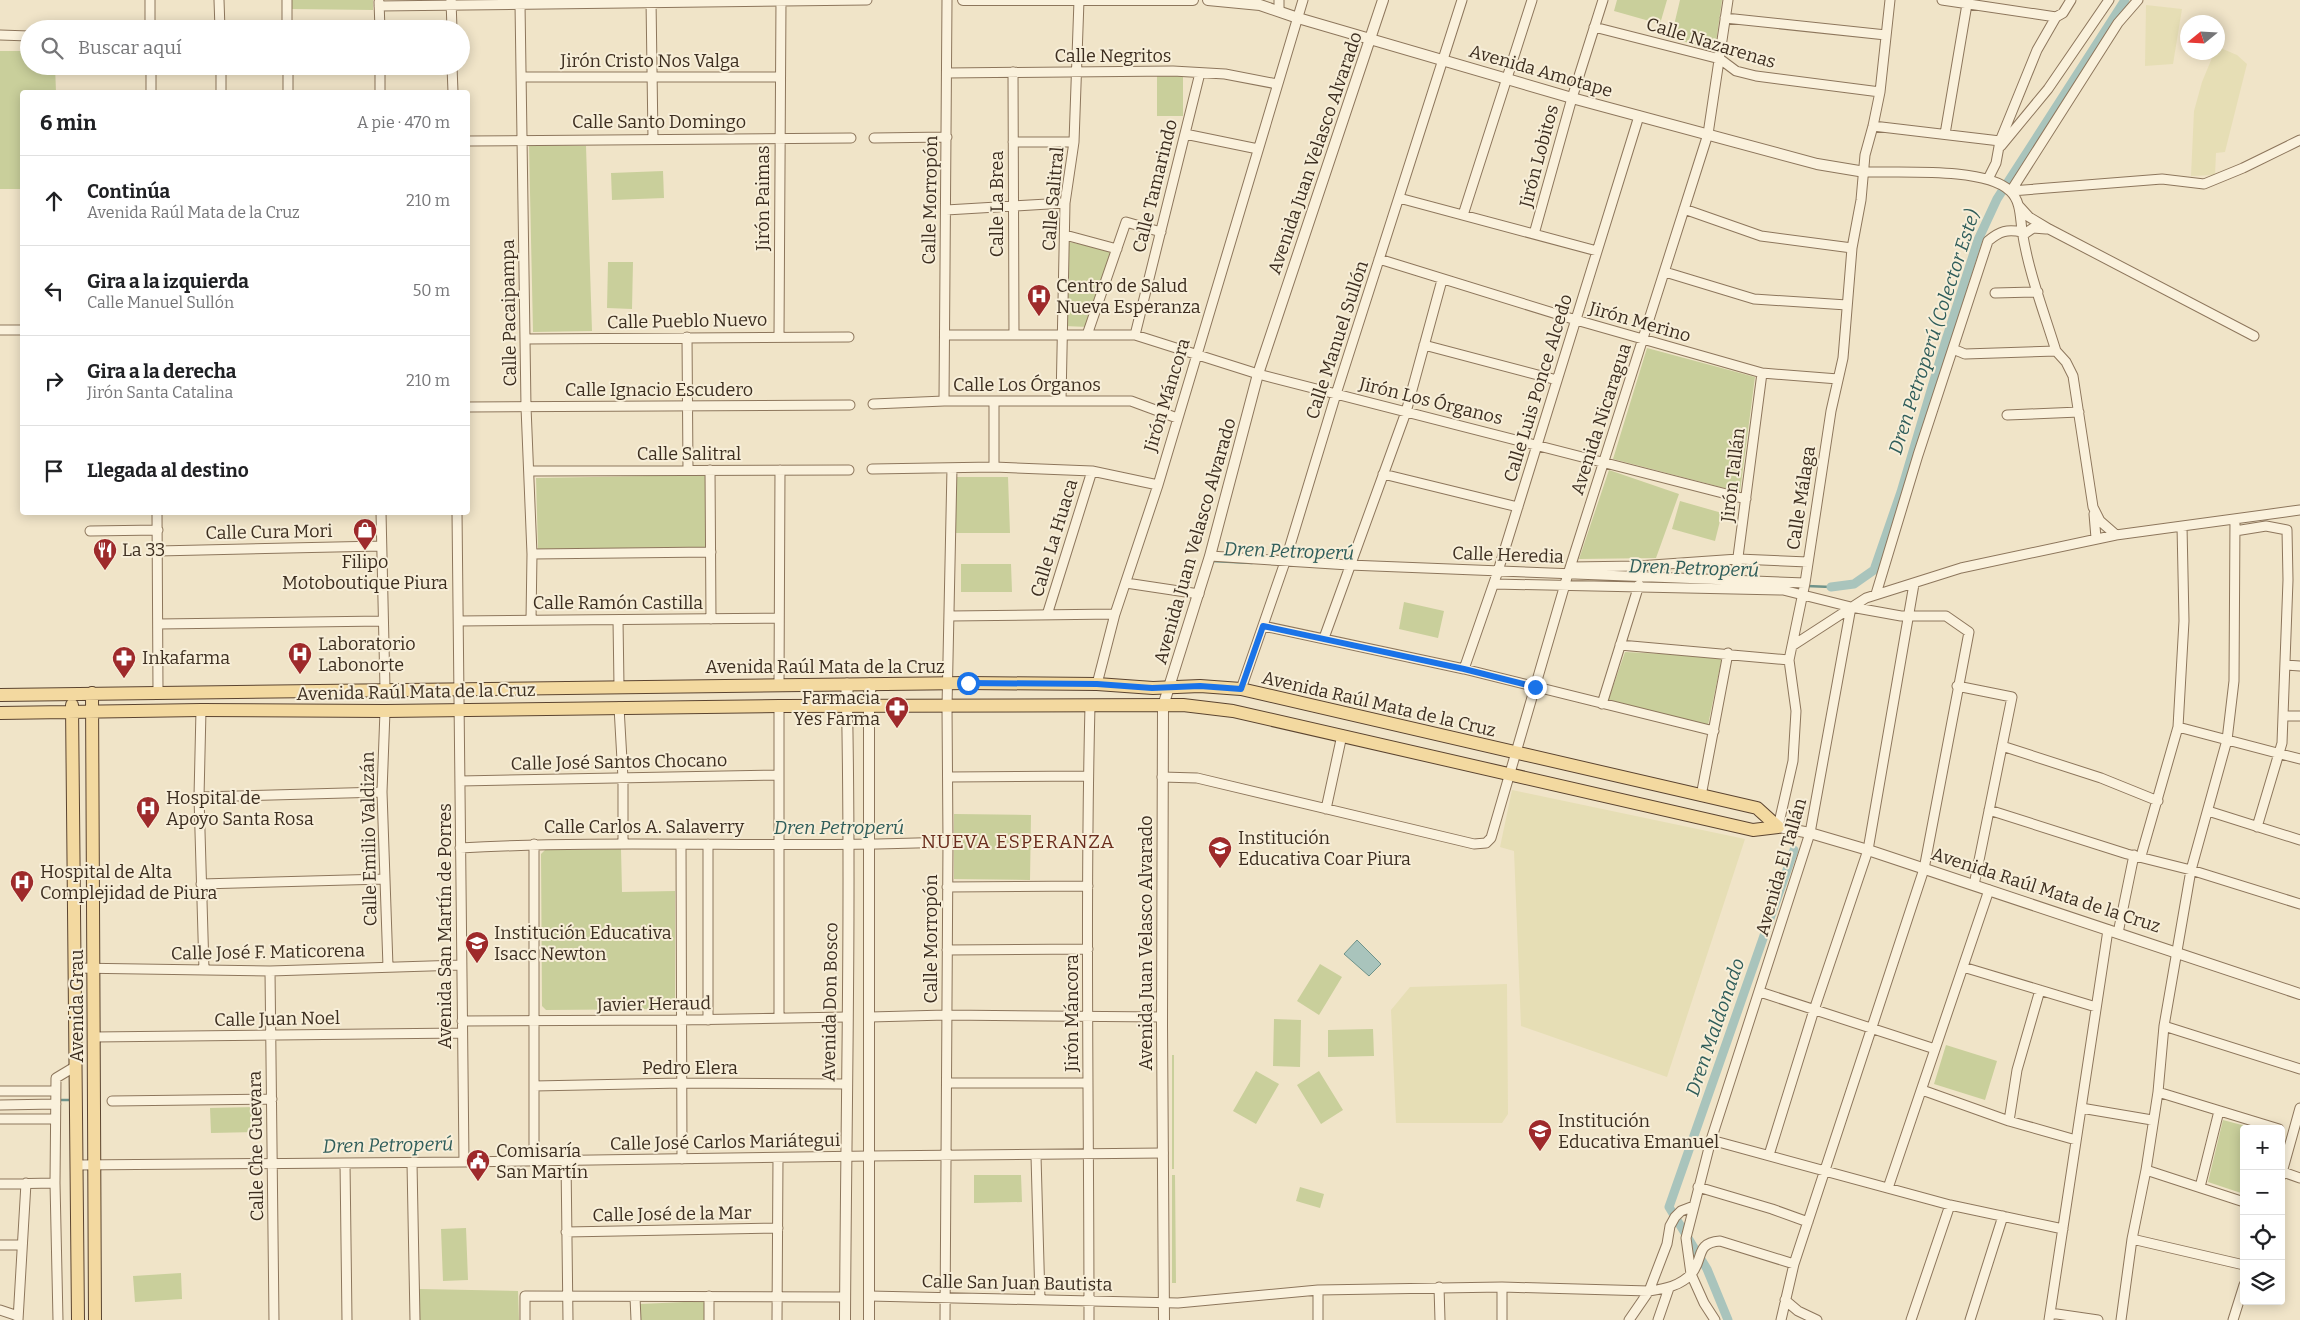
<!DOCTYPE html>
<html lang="es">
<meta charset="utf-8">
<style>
body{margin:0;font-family:Bitter,serif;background:#f6f6f6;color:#202124}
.controls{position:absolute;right:15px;bottom:15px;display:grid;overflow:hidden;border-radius:5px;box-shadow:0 2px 12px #0003}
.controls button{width:45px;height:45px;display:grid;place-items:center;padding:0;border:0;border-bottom:1px solid #e0e0e0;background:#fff;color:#202124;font:25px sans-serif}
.compass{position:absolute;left:2180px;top:15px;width:45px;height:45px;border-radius:50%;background:#fff;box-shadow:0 2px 12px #0003;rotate:252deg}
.stop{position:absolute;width:15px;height:15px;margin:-11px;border:4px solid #1a73e8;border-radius:50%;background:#fff}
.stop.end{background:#1a73e8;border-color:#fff;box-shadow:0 1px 5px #0008}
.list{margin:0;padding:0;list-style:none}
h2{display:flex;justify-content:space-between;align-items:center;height:65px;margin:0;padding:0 20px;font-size:21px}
h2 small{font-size:16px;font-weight:400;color:#757577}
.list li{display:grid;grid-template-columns:32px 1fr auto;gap:15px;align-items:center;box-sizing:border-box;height:90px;padding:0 20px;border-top:1px solid #e0e0e0}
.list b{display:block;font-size:19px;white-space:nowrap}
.list p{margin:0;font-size:16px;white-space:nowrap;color:#757577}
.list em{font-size:16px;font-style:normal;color:#757577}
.icon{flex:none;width:28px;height:28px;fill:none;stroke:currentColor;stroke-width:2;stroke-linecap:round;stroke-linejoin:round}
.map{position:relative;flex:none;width:2300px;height:1320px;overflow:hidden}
.search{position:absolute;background:#fff;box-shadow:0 2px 12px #0003;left:20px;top:20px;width:450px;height:55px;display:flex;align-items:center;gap:12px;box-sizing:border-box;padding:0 18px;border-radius:28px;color:#757577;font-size:19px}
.panel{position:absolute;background:#fff;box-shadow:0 2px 12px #0003;left:20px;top:90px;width:450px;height:425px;border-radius:5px}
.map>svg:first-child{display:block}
.farmland{fill:#e6deb5}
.green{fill:#c9cf9b}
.water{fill:#a9c4bc;stroke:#6f938a}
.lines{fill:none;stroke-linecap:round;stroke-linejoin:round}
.stream{stroke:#6f938a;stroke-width:2.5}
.canal{stroke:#a9c4bc;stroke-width:9}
.minor-casing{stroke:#8d765c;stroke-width:11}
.tertiary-casing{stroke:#8d765c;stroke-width:12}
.secondary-casing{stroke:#6f573f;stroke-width:13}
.primary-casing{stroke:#5b4430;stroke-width:14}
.minor{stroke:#faf1dc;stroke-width:9}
.tertiary{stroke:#faf1dc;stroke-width:10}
.secondary{stroke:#faf1dc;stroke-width:11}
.primary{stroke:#f3d9a0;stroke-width:12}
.route{stroke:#1a73e8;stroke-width:6}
.labels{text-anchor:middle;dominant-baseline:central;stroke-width:4;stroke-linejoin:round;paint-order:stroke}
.street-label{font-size:18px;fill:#3d2e20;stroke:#f7eed8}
.poi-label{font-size:18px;fill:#3d2e20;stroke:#f7eed8;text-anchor:start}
.water-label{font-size:19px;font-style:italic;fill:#2f5d5a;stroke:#f7eed8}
.neighbourhood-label{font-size:19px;letter-spacing:1px;fill:#6b2e1e;stroke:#f7eed8}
</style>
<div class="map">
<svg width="2300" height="1320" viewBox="0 0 2300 1320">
<rect width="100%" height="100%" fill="#f0e4c8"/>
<path class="farmland" d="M2146,5l36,4 -9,55 -28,2z
M2218,47l19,8 10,9 -22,88 -9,1 -1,22 -24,1 3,-65 8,-29 12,-29 4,-1z
M1512,790l233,49 -78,238 -146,-51 -7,-175 -14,-4z
M1507,984l1,130 -6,9h-106l-5,-113 19,-23z"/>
<path class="green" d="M290,0h83v10l-83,-1z
M1617,0h50l-7,24 -46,-13z
M1680,0h42l-7,50 -44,-12z
M0,51h29v15h26l1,26h-34v97h-22z
M1157,76h26v40h-26z
M529,145l57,1 6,185 -59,1z
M663,171l1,27 -52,2 -1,-27z
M1069,242l44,9 -25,76 -24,-1z
M608,262h25l-1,47 -25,-1z
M1647,348l108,29 -15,115 -127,-33z
M1609,470l70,24 -23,64 -77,1z
M705,475v72l-167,2 -2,-71z
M956,477h52l2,56h-55z
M1680,501l42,12 -7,28 -43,-12z
M961,564h50l1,28h-51z
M1404,602l40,9 -6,27 -39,-9z
M1625,652l97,5 -14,68 -100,-24z
M954,814l77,1 -1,65 -76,-1z
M621,849l1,43 53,-1v114l-4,4 -125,1 -4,-4 -1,-152 4,-4z
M1320,964l22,13 -23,38 -22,-14z
M1274,1019l27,1 -1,47 -27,-1z
M1373,1029l1,27 -46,1v-27z
M1946,1045l51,16 -12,39 -51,-16z
M1172,1055h2v114h-2z
M1256,1071l23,13 -23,40 -23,-13z
M1319,1071l24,39 -22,14 -24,-39z
M259,1107l1,25 -49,1 -1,-25z
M2223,1120l34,9h-13v65l-36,-12z
M974,1175h47l1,27 -48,1z
M1172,1175h3l1,108h-4z
M1300,1187l24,7 -4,14 -24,-7z
M466,1228l2,52 -25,1 -2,-52z
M181,1273l1,26 -47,3 -2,-26z
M419,1289l99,2 1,29h-99z
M706,1301l1,19h-66l-1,-16z"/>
<path class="water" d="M1357,940l24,24 -12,12 -25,-22z"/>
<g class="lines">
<path class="stream" d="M1212,561l40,2
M1807,586l24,1
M59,1100h12"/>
<path class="canal" d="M1831,587l23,-3 20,-14 27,-78 44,-149 33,-103 19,-41 128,-199
M1728,1320l-21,-51 -38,-62 125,-357"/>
<g class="minor-casing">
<path id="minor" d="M150,0v29
M219,0l1,29
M287,0v29
M451,0l1,29
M651,0l2,139
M1279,0v10
M1942,0l114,17
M379,2l1,27
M520,4l6,403 6,147 -1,66
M379,6l488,-6
M1725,18l161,17
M1594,27l126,32 16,12 20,5 124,16
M0,35l29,1
M151,66v26
M221,66v26
M288,66v26
M380,66v26
M452,66l1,26
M1013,72l1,263
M947,73l226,-2 52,3 52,10
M522,77h257
M1873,126l127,15
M1185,134l73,15
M1945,134l22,-130
M874,138l73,-1
M468,141l383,-3
M1013,142h61
M2001,146l47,-57 61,-89
M1865,172c35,1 120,-5 145,19 11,10 10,26 12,39 6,41 22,82 34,121l10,11 7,14 20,131 7,14 16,14
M1988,179l8,-16 4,-22 37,-91 19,-33 7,-4 8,-13
M2011,191l151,-12 42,5 39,-16 57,-28
M2011,191l107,-168 20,-23
M1399,198l198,53
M2019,206l10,11 20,12 205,107
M1684,209l77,27 91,12
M946,210l119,-7
M1463,215l69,-215
M1534,234l38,-136 31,-98
M1065,235l52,14
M2023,235l10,-7 13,1
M1379,259l197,61 186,53 76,6
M1665,272l89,27 93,6
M1995,293l43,-1
M0,330h22
M945,335h190l123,39 488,125
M1087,335l39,-113 35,10
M1135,335l65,-262
M779,336l2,-336
M687,337l1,133
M525,339l324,-2
M1424,345l133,35
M1953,349l12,5 91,-3
M944,401l3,-401
M994,401v66
M1061,401l4,-198 9,-61 5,-142
M873,404l71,-3h187l46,17
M468,407l382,-2
M2007,415l72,-3
M872,469l122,-2 98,4 66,14
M710,470l1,149
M530,471l319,-1
M1383,474l135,33
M157,512l1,179
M381,512l4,177
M457,512l7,650
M2094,514l2,24
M90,531l68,-1
M2235,531l31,-5 21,4 1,50 -6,163 -25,84
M158,551l223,-5
M532,554l179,-2
M1210,556l139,9 456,18
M1571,567l67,-1 100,-7 70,3
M1735,580l27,-207
M1126,583l73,11
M1494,584l289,6 68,17 50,9h45l23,16 -45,237 -130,395 -13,56
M1876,594l42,-139 70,-214c12,-10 19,-12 34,-9
M1047,615l45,-144
M950,616l165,-2
M618,620l1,66
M459,621l319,-3
M158,624l225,-3
M1263,626l201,43 250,62
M1324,638l82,-226 36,-132
M1620,645l169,15
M1792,646l74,-48 95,-30 155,-33 184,-25
M2285,665l15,1
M1464,669l34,-98 141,-455
M779,684l1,-214
M1097,684l18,-70 43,-129 145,-485
M1957,686l55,11 -38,188
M1241,689l44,-127 51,-168 126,-394
M1602,704l37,-119
M619,707l4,71v66
M201,710l-2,87 5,173
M385,711l-3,81 6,175
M2284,716h16
M2178,727l122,32
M2002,746l99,32 57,23
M949,777l139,-1
M1162,777l35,1 277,66 12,-1 5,-5 77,-264 140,-440 20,-134
M460,781l318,-6
M1701,796l27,-143
M199,797l183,-5
M1326,809l16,-74
M1989,810l138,44 64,16 109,34
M2208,811l92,29
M1778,827l15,-66 3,-50 -7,-51 16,-77 26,-172 12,-53 9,-110 9,-48 4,-45 8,-29 7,-34 10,-92
M534,844v317
M681,845l1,314
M460,848c163,-9 326,1 488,-6
M2141,856l37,-129 6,-106 -2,-95
M201,884l184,-5
M947,887l141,-1
M2118,933l16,-78
M947,950l141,-1
M1963,967l133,40
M74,968l196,3 191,-6
M270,971l4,349
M1760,992l175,57
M779,1017v-311
M870,1017l76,-2 216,2
M708,1020v-176
M462,1021l216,-1 169,-3
M2164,1026l136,43
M94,1037l368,-4
M947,1083h141
M534,1086l148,-3 164,1
M1922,1090l87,31 67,19
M0,1091h56
M2158,1092l121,37
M112,1101l160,-2
M0,1105l56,-1
M2081,1108l71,12
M0,1119h55
M2009,1121l8,-51 23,-80
M1711,1140l239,65 113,24
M1769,1155l45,-145 54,-160 46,-266
M1036,1156l4,144
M566,1161l2,159
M345,1163l2,157
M412,1163l3,157
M77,1165l387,-3 406,-6 293,-3
M2146,1170l98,32
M2283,1172l17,6
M2281,1176l19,-68
M0,1184l55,-1
M1698,1187l74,22 36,13
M2200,1187l19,-76
M1888,1188l101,-298
M566,1232l212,-4
M2132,1239l112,26
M0,1245h22
M1439,1287l1,33
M1318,1290v30
M709,1296v24
M869,1296l309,7 140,-13 184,-3 147,4c15,-2 32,-5 43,-18 12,-15 3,-30 28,-32l74,23
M635,1297l1,23
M1785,1300l13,11 19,9
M0,1310l18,6
M2050,1313l48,7
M18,1320l8,-137
M58,1320l-3,-137 1,-105 20,-12
M525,1320v-24l320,1
M777,1320l1,-162
M945,1320l3,-478 -1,-135 5,-239
M1089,1320c0,-205 -4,-410 1,-615
M1502,1320v-33
M1629,1320l20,-29 18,-47 3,-18 5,-9 6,-6 13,-5
M1658,1320l11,-32
M1715,1320l-11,-17 -13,-29 -5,-36 25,-98 99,-307 41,-226
M1911,1320l39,-115
M1970,1320l33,-104
M2049,1320l59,-390
M2121,1320l11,-81 14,-69 12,-78 6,-66 27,-156 36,-130 7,-59 1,-162
M2233,1320l11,-35"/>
</g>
<g class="tertiary-casing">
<path id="tertiary" d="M963,0h230
M1208,0l52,5 38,13 274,80 245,66 48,8
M1778,827l32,6 58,17 432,144
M845,1320c1,-205 6,-410 2,-615
M869,1320v-613
M1164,1320l-2,-295 1,-319 47,-150 48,-182 125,-374"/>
</g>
<g class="secondary-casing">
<path id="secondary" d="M847,684v21
M869,707l1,-23"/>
</g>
<g class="primary-casing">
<path id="primary" d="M92,693l3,627
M0,695l968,-12 129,1 56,4 47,-2 41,3 516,119 21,19
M72,705l6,615
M0,713l201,-3 184,1 394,-5 404,-1 50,6 520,119 25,-3"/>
</g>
<use href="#minor" class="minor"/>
<use href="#tertiary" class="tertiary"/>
<use href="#secondary" class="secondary"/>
<use href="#primary" class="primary"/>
</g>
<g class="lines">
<path class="route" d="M968,683l129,1 55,4 48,-2 41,3 22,-63 201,43 71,18"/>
</g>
<defs>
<g id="hospital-pin" transform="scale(1.25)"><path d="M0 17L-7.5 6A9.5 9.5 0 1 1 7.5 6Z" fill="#9e2a2b" stroke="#f7eed8"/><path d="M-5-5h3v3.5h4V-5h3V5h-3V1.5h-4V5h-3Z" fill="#fff"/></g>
<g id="shop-pin" transform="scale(1.25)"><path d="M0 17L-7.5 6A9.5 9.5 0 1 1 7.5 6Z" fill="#9e2a2b" stroke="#f7eed8"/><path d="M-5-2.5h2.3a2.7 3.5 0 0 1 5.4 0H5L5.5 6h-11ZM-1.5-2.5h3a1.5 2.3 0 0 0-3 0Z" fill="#fff"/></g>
<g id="restaurant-pin" transform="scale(1.25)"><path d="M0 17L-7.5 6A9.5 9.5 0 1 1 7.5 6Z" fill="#9e2a2b" stroke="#f7eed8"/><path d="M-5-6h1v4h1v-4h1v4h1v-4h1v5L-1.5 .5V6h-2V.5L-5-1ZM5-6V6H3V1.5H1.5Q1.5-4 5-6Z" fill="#fff"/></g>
<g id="pharmacy-pin" transform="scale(1.25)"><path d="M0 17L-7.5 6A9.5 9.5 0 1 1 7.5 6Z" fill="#9e2a2b" stroke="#f7eed8"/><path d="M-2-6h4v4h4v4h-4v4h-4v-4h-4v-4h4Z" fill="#fff"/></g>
<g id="school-pin" transform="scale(1.25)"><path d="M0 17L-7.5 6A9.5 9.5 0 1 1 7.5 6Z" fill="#9e2a2b" stroke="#f7eed8"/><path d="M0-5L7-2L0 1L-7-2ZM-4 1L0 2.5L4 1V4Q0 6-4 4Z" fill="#fff"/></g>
<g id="civic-pin" transform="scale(1.25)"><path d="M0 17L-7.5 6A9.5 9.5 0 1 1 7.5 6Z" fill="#9e2a2b" stroke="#f7eed8"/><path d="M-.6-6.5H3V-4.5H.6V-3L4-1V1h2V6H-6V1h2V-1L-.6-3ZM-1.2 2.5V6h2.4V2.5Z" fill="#fff"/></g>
</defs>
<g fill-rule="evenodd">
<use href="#hospital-pin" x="1039" y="296"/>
<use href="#shop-pin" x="365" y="530"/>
<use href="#restaurant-pin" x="105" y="550"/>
<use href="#hospital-pin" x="300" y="654"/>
<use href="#pharmacy-pin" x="124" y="658"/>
<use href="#pharmacy-pin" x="897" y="708"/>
<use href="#hospital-pin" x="148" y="808"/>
<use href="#school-pin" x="1220" y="848"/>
<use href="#hospital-pin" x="22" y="882"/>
<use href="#school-pin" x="477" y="943"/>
<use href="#school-pin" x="1540" y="1131"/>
<use href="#civic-pin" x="478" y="1161"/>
</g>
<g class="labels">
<g class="street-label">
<text transform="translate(1711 43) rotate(17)">Calle Nazarenas</text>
<text x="1113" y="56">Calle Negritos</text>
<text x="650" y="61">Jirón Cristo Nos Valga</text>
<text transform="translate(1541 71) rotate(16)">Avenida Amotape</text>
<text x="659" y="122">Calle Santo Domingo</text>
<text transform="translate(1315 153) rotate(-71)">Avenida Juan Velasco Alvarado</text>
<text transform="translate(1539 156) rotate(-75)">Jirón Lobitos</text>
<text transform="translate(1155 186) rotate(-76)">Calle Tamarindo</text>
<text transform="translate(763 198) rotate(-90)">Jirón Paimas</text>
<text transform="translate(1053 199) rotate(-85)">Calle Salitral</text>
<text transform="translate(930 200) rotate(-89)">Calle Morropón</text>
<text transform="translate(997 204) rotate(-90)">Calle La Brea</text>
<text transform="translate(509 313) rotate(-91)">Calle Pacaipampa</text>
<text transform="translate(687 321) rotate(-1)">Calle Pueblo Nuevo</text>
<text transform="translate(1640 322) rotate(16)">Jirón Merino</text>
<text transform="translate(1337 340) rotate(-72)">Calle Manuel Sullón</text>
<text x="1027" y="385">Calle Los Órganos</text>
<text transform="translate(1538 388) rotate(-73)">Calle Luis Ponce Alcedo</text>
<text x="659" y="390">Calle Ignacio Escudero</text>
<text transform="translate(1167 395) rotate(-73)">Jirón Máncora</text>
<text transform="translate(1431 401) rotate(14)">Jirón Los Órganos</text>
<text transform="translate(1601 419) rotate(-72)">Avenida Nicaragua</text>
<text x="689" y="454">Calle Salitral</text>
<text transform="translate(1733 475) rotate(-83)">Jirón Tallán</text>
<text transform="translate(1801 498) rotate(-81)">Calle Málaga</text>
<text transform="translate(269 532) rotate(-1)">Calle Cura Mori</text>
<text transform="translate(1054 538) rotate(-73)">Calle La Huaca</text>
<text transform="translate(1195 541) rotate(-74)">Avenida Juan Velasco Alvarado</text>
<text transform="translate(1508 555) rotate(2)">Calle Heredia</text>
<text x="618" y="603">Calle Ramón Castilla</text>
<text x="825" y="667">Avenida Raúl Mata de la Cruz</text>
<text transform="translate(416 692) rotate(-1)">Avenida Raúl Mata de la Cruz</text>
<text transform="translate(1379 704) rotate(13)">Avenida Raúl Mata de la Cruz</text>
<text transform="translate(619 762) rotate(-1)">Calle José Santos Chocano</text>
<text x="644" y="827">Calle Carlos A. Salaverry</text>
<text transform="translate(369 839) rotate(-91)">Calle Emilio Valdizán</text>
<text transform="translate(1781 867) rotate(-74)">Avenida El Tallán</text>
<text transform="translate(2046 890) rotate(18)">Avenida Raúl Mata de la Cruz</text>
<text transform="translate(445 926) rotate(-90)">Avenida San Martín de Porres</text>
<text transform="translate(931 939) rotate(-90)">Calle Morropón</text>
<text transform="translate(1146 943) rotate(-90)">Avenida Juan Velasco Alvarado</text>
<text transform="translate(268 952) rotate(-1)">Calle José F. Maticorena</text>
<text transform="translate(830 1002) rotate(-89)">Avenida Don Bosco</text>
<text transform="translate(654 1004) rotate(-1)">Javier Heraud</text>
<text transform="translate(77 1006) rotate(-90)">Avenida Grau</text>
<text transform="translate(1072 1013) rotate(-90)">Jirón Máncora</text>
<text transform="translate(277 1019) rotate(-1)">Calle Juan Noel</text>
<text x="690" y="1068">Pedro Elera</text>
<text transform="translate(725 1142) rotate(-1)">Calle José Carlos Mariátegui</text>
<text transform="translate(256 1146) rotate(-91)">Calle Che Guevara</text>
<text transform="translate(672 1214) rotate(-1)">Calle José de la Mar</text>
<text transform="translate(1017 1283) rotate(1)">Calle San Juan Bautista</text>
</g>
<g class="poi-label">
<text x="1056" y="286">Centro de Salud<tspan x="1056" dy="21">Nueva Esperanza</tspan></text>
<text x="122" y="550">La 33</text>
<text x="365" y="562" text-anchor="middle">Filipo<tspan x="365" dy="21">Motoboutique Piura</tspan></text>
<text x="318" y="644">Laboratorio<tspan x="318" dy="21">Labonorte</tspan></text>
<text x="142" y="658">Inkafarma</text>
<text x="880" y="698" text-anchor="end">Farmacia<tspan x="880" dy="21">Yes Farma</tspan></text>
<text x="166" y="798">Hospital de<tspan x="166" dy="21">Apoyo Santa Rosa</tspan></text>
<text x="1238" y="838">Institución<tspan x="1238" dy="21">Educativa Coar Piura</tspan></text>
<text x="40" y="872">Hospital de Alta<tspan x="40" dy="21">Complejidad de Piura</tspan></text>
<text x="494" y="933">Institución Educativa<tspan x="494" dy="21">Isacc Newton</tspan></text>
<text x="1558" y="1121">Institución<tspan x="1558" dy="21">Educativa Emanuel</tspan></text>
<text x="496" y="1151">Comisaría<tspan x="496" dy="21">San Martín</tspan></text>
</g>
<g class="water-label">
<text transform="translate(1934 332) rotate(-72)">Dren Petroperú (Colector Este)</text>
<text transform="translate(1289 551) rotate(2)">Dren Petroperú</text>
<text transform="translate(1694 568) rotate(2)">Dren Petroperú</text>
<text x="839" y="827">Dren Petroperú</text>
<text transform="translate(1715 1027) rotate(-71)">Dren Maldonado</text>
<text transform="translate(388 1145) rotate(-1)">Dren Petroperú</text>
</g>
<g class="neighbourhood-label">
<text x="1018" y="841">NUEVA ESPERANZA</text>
</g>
</g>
</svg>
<div class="controls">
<button>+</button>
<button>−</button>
<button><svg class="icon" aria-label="locate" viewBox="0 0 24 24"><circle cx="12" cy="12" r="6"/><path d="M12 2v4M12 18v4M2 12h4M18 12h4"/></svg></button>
<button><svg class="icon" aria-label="layers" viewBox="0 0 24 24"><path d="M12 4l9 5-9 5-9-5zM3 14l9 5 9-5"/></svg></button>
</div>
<svg class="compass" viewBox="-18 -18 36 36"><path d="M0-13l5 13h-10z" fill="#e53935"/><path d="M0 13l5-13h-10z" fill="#757577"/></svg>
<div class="stop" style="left:968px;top:683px"></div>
<div class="stop end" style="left:1535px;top:687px"></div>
<div class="search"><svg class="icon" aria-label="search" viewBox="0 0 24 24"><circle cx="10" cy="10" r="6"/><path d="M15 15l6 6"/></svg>Buscar aquí</div>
<section class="panel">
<h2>6 min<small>A pie · 470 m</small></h2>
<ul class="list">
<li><svg class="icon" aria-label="ahead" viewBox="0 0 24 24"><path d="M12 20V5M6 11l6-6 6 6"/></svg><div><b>Continúa</b><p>Avenida Raúl Mata de la Cruz</p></div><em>210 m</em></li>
<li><svg class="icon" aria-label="left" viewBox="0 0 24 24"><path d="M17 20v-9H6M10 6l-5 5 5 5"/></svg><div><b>Gira a la izquierda</b><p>Calle Manuel Sullón</p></div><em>50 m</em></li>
<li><svg class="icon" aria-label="right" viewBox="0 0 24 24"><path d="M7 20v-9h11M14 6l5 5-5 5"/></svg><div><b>Gira a la derecha</b><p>Jirón Santa Catalina</p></div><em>210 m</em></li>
<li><svg class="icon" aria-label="arrive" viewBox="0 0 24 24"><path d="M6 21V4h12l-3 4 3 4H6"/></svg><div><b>Llegada al destino</b></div></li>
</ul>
</section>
</div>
